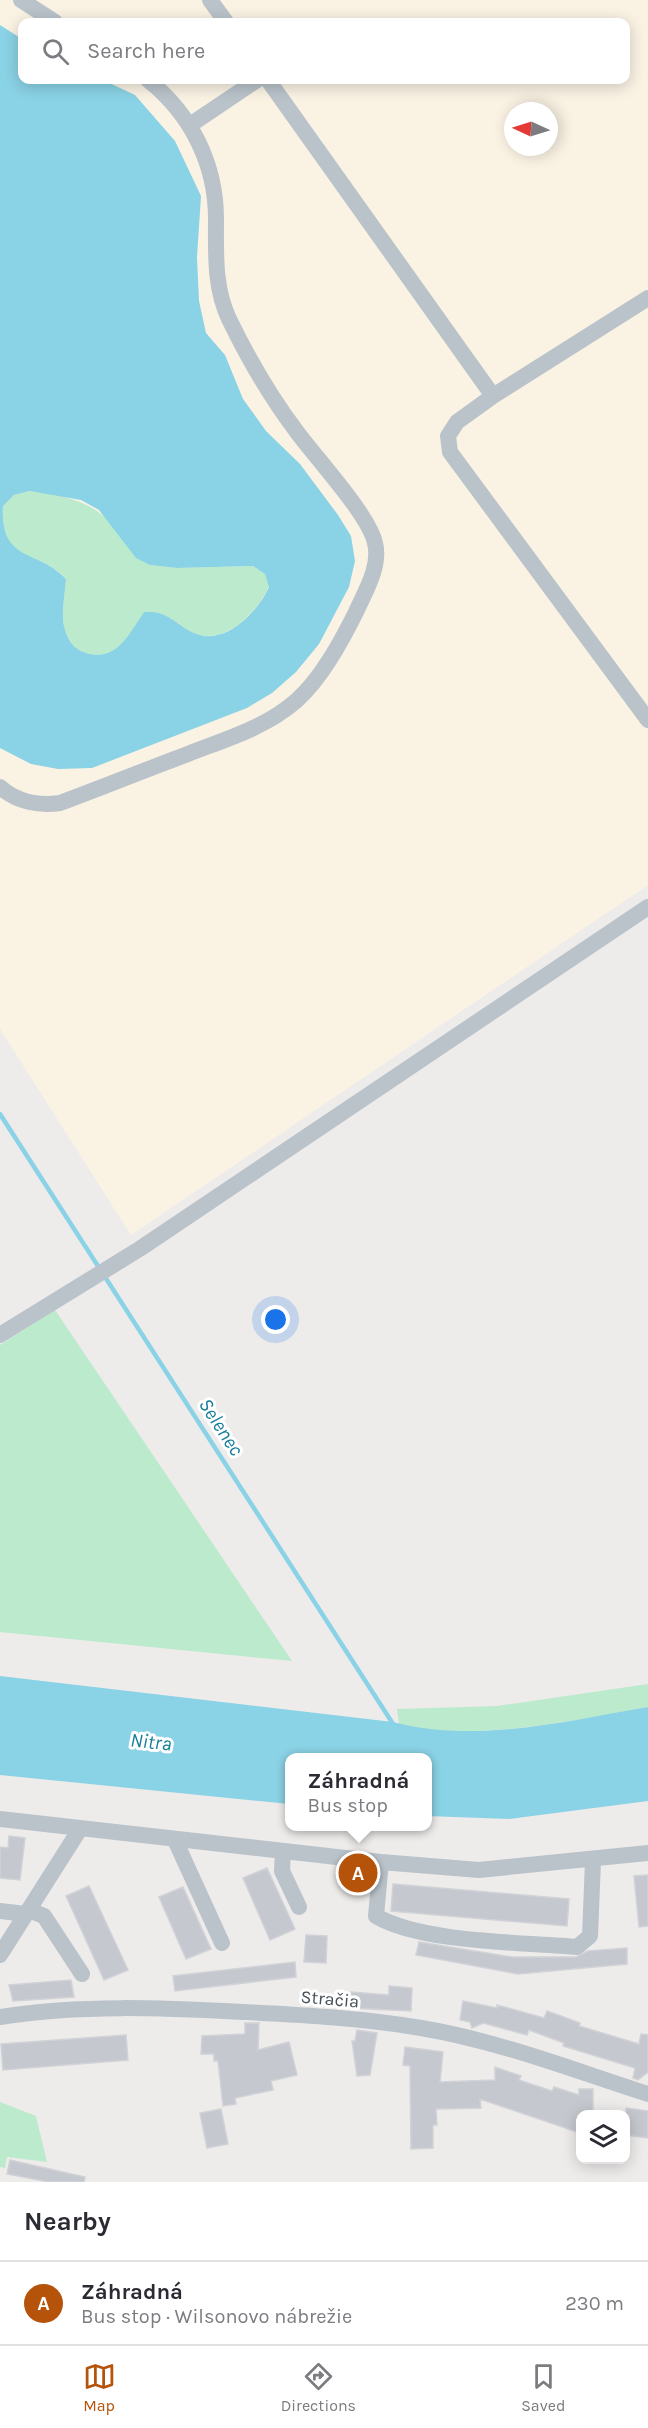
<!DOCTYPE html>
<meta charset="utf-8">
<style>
body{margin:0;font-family:Karla,sans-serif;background:#f7f7f7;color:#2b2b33}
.controls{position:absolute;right:18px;bottom:18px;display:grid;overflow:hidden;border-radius:12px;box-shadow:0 3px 15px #0003}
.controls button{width:54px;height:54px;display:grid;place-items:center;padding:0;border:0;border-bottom:2px solid #e1e1e2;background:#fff;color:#2b2b33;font:30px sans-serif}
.compass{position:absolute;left:504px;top:102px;width:54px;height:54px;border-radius:50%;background:#fff;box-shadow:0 3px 15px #0003;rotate:274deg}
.you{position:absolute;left:276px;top:1320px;width:21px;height:21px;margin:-15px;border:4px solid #fff;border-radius:50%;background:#1a73e8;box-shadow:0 0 0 9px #1a73e833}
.badge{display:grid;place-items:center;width:39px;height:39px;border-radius:50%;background:#b45309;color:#fff;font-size:20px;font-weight:700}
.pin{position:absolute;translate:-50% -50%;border:3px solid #fff;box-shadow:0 2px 6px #0006}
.popup{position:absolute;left:285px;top:1753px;width:147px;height:78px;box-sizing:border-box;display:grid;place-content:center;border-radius:12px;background:#fff;filter:drop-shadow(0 2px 4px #0005);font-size:20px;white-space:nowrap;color:#7c7c81}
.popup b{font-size:22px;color:#2b2b33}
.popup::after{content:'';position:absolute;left:50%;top:100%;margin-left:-12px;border:12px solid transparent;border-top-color:#fff}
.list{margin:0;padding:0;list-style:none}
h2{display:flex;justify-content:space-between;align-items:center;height:78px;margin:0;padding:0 24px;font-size:26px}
h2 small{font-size:20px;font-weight:400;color:#7c7c81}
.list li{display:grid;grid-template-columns:39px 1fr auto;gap:18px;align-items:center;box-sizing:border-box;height:84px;padding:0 24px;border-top:2px solid #e1e1e2}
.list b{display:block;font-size:22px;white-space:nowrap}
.list p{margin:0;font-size:20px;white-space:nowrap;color:#7c7c81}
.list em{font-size:20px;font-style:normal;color:#7c7c81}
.icon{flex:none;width:33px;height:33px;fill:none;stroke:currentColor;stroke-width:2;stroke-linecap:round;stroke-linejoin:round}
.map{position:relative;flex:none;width:648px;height:2182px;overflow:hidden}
.search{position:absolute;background:#fff;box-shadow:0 3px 15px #0003;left:18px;right:18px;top:18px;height:66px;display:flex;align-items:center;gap:15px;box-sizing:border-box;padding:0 21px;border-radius:12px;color:#7c7c81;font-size:22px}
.sheet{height:162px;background:#fff}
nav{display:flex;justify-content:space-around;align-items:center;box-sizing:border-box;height:84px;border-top:2px solid #e1e1e2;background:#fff;font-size:16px;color:#7c7c81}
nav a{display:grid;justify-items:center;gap:3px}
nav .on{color:#b45309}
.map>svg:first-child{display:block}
.commercial{fill:#faf3e4;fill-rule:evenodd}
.green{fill:#bbeacd}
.water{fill:#8ad2e5;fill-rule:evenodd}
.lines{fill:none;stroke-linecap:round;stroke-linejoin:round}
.stream{stroke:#8ad2e5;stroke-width:4.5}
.building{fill:#c5c8ce;stroke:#d0d2d7;stroke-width:1.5}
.minor{stroke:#bac3ca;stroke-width:16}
.labels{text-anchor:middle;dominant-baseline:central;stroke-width:6;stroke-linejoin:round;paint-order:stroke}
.street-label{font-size:18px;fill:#454f57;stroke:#fff}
.water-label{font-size:20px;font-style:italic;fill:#157e9b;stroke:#fff}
</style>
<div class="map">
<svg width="648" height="2182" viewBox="0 0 648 2182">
<rect width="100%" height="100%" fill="#eeebeb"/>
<path class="commercial" d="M0,0h648v885l-517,350 -131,-206zM22,22h604v58h-604zM513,111h36v36h-36z"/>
<path class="green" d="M30,491c70,8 76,26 120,74l27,3 76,-2 12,8 4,12c-10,24 -41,56 -69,49 -22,-6 -30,-26 -56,-23 -14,22 -27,50 -58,41 -13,-4 -19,-14 -22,-27 -3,-14 1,-32 2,-47 -28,-31 -66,-14 -63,-73l11,-11z
M55,1310l237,351 -292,-29v-287z
M648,1684v23c-71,13 -179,36 -249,17l-2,-15 100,-3z
M0,2102l36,14 11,46 -40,-5 -2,11 -5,-1z"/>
<path class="water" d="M0,25l22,14v41h81l32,15 40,46 26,55 -4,61 2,44 7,32 19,22 18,44 23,32 34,33 38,51 13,21 4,25 -6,26 -30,57 -23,28 -24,21 -25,15 -155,60 -34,1 -27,-5 -31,-16zM30,491l51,9 18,10 37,48 14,7 27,3 76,-2 12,8 4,13c-10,23 -41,56 -69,48 -22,-6 -30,-26 -56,-23 -15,22 -27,50 -58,41 -13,-4 -19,-14 -22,-27 -3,-14 1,-32 2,-47 -28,-31 -66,-15 -63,-73l11,-11z
M0,1676l393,46c82,22 173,-1 255,-15v94l-139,18 -82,-3v-58h-138v46l-289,-29z"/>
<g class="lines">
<path class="stream" d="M0,1114l395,613"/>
</g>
<path class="building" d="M9,1836l16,2 -5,42 -20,-2v-31l8,1z
M267,1868l28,61 -25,11 -27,-62z
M648,1875v51l-9,1 -5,-51z
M393,1884l176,15 -2,27 -176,-15z
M89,1886l39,84 -24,10 -38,-84z
M183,1887l28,62 -25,10 -27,-62z
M306,1935l21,1 -1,27 -22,-1z
M419,1942l93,15h64l12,-6 39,-3v16l-109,10 -102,-19z
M295,1962l1,15 -121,14 -2,-15z
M71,1980l3,17 -61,4 -4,-16z
M389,1986l23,2 -1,23 -62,-3 2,-16 38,3z
M463,2001l34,7v-3l47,13 3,-7 33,12 -1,3 60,18 2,-10 7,1v37l-10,8 -5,-2 2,-10 -72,-22 1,-3 -35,-13 -2,5 -44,-12 -11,5 -2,-6 -10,-2z
M245,2023h14l-1,27 31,-8 8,33 -26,6 2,9 -38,8 1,6 -13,2 -5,-45h-4v-7h-13l1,-18 43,-2z
M357,2030l20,3 -7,42 -13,1 -5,-35h3z
M126,2035l2,25 -125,10 -2,-26z
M405,2047l38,5 -3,30 55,-2v-13l26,9 -2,4 33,11 2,-4 25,8v-6h14v26h-13v18l-100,-34 1,9 -45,1 1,16h-4v23l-22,1 -1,-83 -7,-1z
M626,2108l22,3v27l-22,-3z
M221,2109l7,35 -21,4 -7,-35z
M10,2160l75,17 -1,5h-35l-42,-8z"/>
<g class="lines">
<path class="minor" d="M21,0l34,22
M210,0l16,22
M268,80l225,316 155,-98
M190,125l67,-45
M493,396l-36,26 -9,14 2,16 198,268
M0,787c17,15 39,19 60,16 43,-16 85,-33 128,-49 38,-15 77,-26 108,-53 25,-22 45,-59 60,-89 9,-20 25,-46 19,-69 -6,-28 -59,-85 -78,-111 -26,-34 -49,-74 -68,-113 -15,-32 -13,-66 -13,-100 0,-55 -25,-105 -68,-139
M0,1335l141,-87 507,-341
M0,1819l381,43 98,8 169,-17
M175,1840l47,103
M283,1851l-1,20 17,36
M381,1862l-5,54c46,27 146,26 201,31l13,-11 3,-75
M29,1910l15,6 38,58
M0,1911l26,3
M0,1955l80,-126
M0,2017c82,-13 162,-9 245,-5 58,3 118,6 176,16 78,13 152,42 227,66"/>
</g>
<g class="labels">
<g class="street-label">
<text transform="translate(330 1999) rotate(5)">Stračia</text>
</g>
<g class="water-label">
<text transform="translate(221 1427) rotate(57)">Selenec</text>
<text transform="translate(151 1742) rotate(6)">Nitra</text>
</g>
</g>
</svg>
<div class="controls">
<button><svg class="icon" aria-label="layers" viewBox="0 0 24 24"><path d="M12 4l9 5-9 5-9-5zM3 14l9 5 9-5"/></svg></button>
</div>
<svg class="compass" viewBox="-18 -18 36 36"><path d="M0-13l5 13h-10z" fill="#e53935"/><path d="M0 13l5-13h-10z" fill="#7c7c81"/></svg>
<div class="you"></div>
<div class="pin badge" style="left:358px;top:1873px">A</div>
<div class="popup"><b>Záhradná</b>Bus stop</div>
<div class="search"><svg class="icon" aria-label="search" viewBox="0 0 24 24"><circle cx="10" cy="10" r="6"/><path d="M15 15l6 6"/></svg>Search here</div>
</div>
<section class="sheet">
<h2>Nearby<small></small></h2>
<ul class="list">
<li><span class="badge">A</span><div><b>Záhradná</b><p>Bus stop · Wilsonovo nábrežie</p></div><em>230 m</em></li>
</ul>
</section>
<nav>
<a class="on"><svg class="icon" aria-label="map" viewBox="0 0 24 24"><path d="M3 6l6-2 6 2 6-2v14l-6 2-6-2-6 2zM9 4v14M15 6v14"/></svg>Map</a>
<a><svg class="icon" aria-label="directions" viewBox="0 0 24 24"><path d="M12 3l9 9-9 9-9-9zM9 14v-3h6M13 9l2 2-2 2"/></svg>Directions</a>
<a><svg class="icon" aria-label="saved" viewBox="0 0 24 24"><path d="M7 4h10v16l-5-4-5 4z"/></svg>Saved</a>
</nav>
